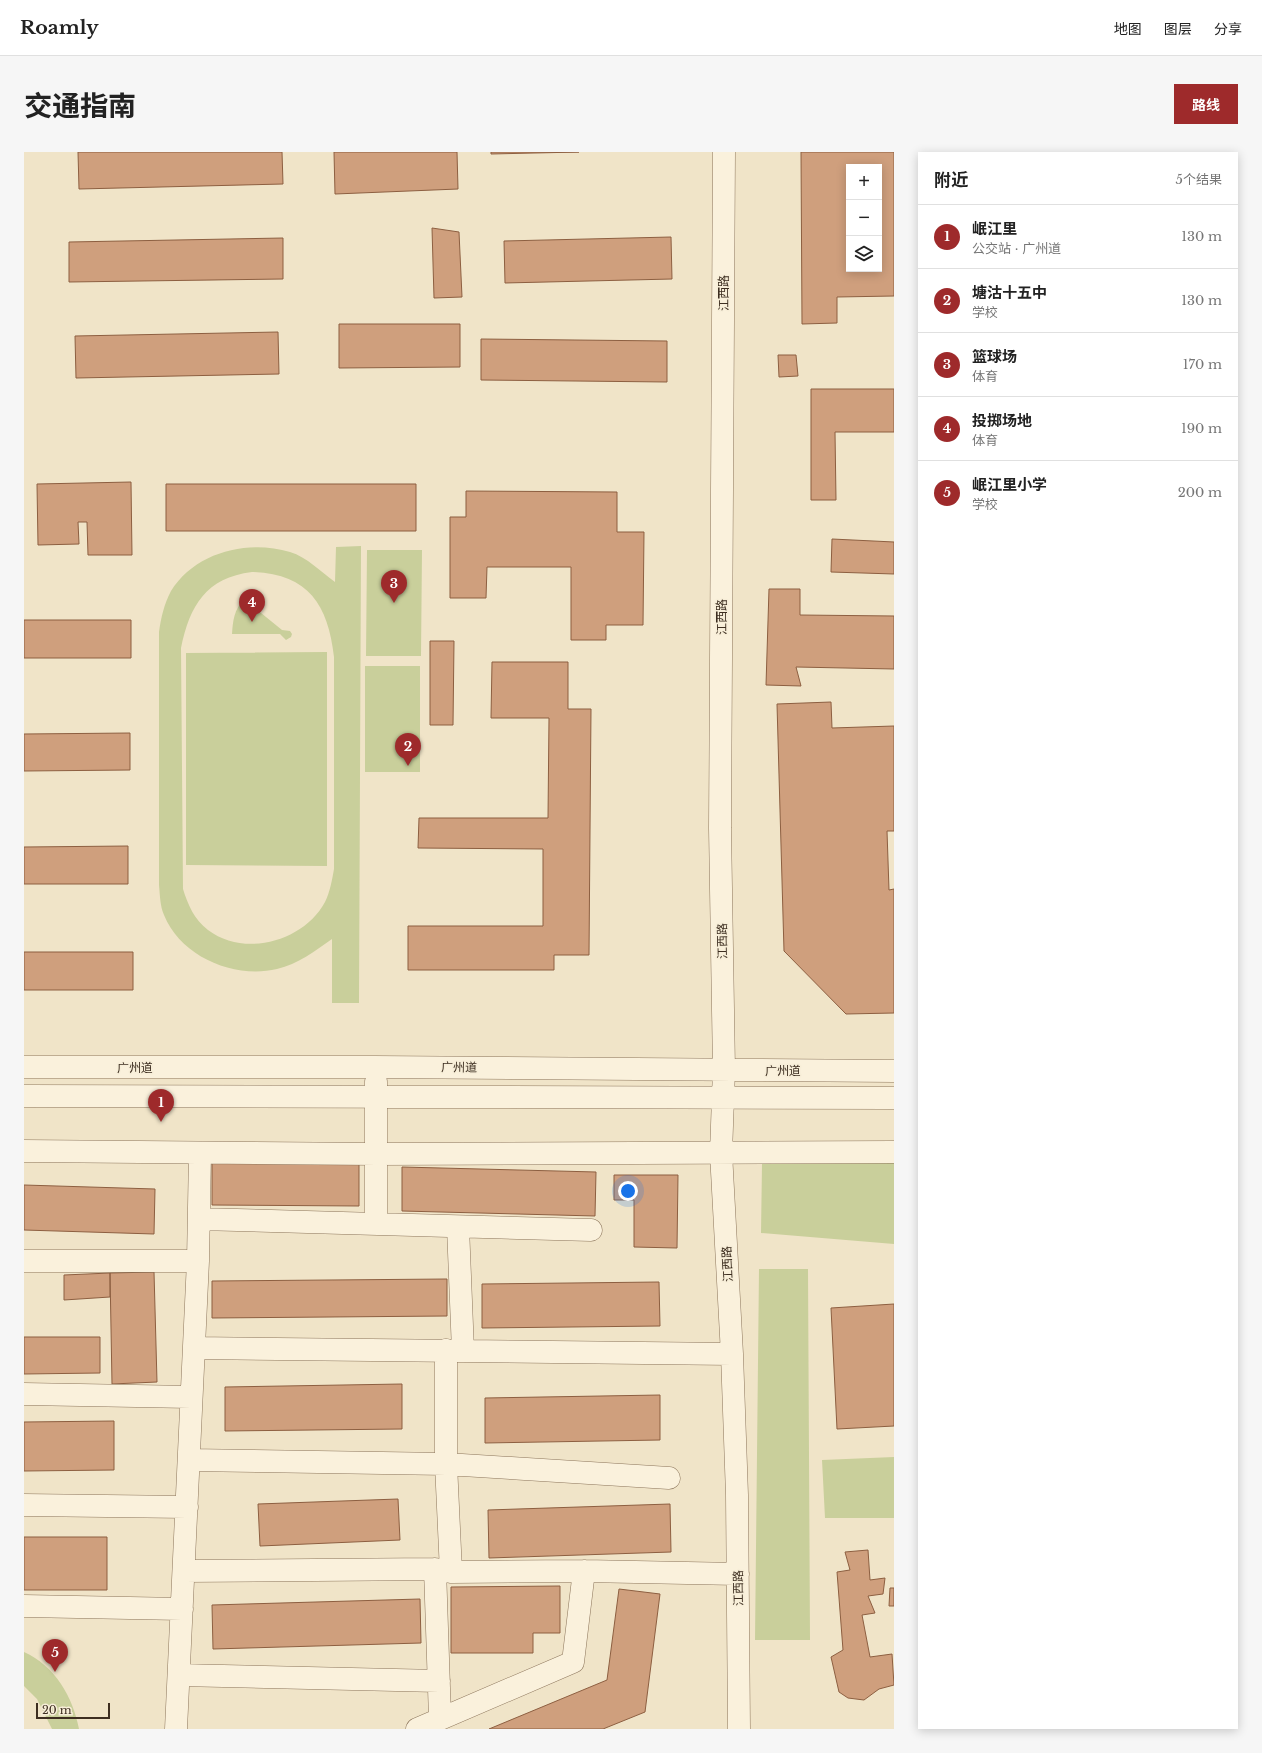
<!DOCTYPE html>
<html lang="zh">
<meta charset="utf-8">
<style>
body{margin:0;font-family:"Libre Baskerville","Noto Sans SC",serif;background:#f6f6f6;color:#222}
.controls{position:absolute;right:12px;top:12px;display:grid;overflow:hidden;border-radius:0px;box-shadow:0 2px 10px #0003}
.controls button{width:36px;height:36px;display:grid;place-items:center;padding:0;border:0;border-bottom:1px solid #e0e0e0;background:#fff;color:#222;font:20px sans-serif}
.scale{position:absolute;left:12px;bottom:10px;width:74px;box-sizing:border-box;padding-left:4px;border:2px solid #3d2e20;border-top:0;font-size:11px;line-height:14px;white-space:nowrap;color:#3d2e20;-webkit-text-stroke:3px #f7eed8;paint-order:stroke}
.you{position:absolute;left:604px;top:1039px;width:14px;height:14px;margin:-10px;border:3px solid #fff;border-radius:50%;background:#1a73e8;box-shadow:0 0 0 6px #1a73e833}
.badge{display:grid;place-items:center;width:26px;height:26px;border-radius:50%;background:#9e2a2b;color:#fff;font-size:13px;font-weight:700}
.pin{position:absolute;translate:-50% -33px;filter:drop-shadow(0 1px 2px #0008)}
.pin::after{content:'';position:absolute;top:21px;width:14px;height:12px;background:inherit;clip-path:polygon(0 0,100% 0,50% 100%)}
.list{margin:0;padding:0;list-style:none}
h2{display:flex;justify-content:space-between;align-items:center;height:52px;margin:0;padding:0 16px;font-size:17px}
h2 small{font-size:13px;font-weight:400;color:#767676}
.list li{display:grid;grid-template-columns:26px 1fr auto;gap:12px;align-items:center;box-sizing:border-box;height:64px;padding:0 16px;border-top:1px solid #e0e0e0}
.list b{display:block;font-size:15px;white-space:nowrap}
.list p{margin:0;font-size:13px;white-space:nowrap;color:#767676}
.list em{font-size:13px;font-style:normal;color:#767676}
.icon{flex:none;width:22px;height:22px;fill:none;stroke:currentColor;stroke-width:2;stroke-linecap:round;stroke-linejoin:round}
.map{position:relative;flex:none;width:870px;height:1577px;overflow:hidden;border-radius:0px}
header{display:flex;align-items:center;gap:24px;box-sizing:border-box;height:56px;padding:0 20px;background:#fff;border-bottom:1px solid #e0e0e0}
header strong{font-size:19px}
nav{display:flex;gap:22px;margin-inline-start:auto;font-size:14px}
.intro{display:flex;align-items:center;justify-content:space-between;box-sizing:border-box;height:96px;padding:0 24px}
h1{margin:0;font-size:28px}
.button{padding:10px 18px;border-radius:0px;background:#9e2a2b;color:#fff;font-size:14px;font-weight:700}
main{display:flex;gap:24px;padding:0 24px}
aside{flex:1;background:#fff;border-radius:0px;box-shadow:0 2px 10px #0003}
.map>svg:first-child{display:block}
.green{fill:#c9cf9b;fill-rule:evenodd}
.building{fill:#cf9f7d;stroke:#8d5f41;fill-rule:evenodd}
.lines{fill:none;stroke-linecap:round;stroke-linejoin:round}
.minor-casing{stroke:#8d765c;stroke-width:23}
.minor{stroke:#faf1dc;stroke-width:22}
.labels{text-anchor:middle;dominant-baseline:central;stroke-width:3;stroke-linejoin:round;paint-order:stroke}
.street-label{font-size:12px;fill:#3d2e20;stroke:#f7eed8}
</style>
<header>
<strong>Roamly</strong>
<nav><a>地图</a><a>图层</a><a>分享</a></nav>
</header>
<div class="intro"><h1>交通指南</h1><a class="button">路线</a></div>
<main>
<div class="map">
<svg width="870" height="1577" viewBox="0 0 870 1577">
<rect width="100%" height="100%" fill="#f0e4c8"/>
<path class="green" d="M337,394l-2,457h-27v-64c-17,12 -34,25 -55,30 -43,10 -96,-12 -113,-54 -4,-9 -4,-20 -5,-30v-253c2,-14 5,-28 12,-41 24,-39 77,-52 119,-39 17,5 31,20 45,30l1,-35zM228,420c56,2 76,32 82,85v212c-2,11 -4,23 -9,33 -21,39 -80,56 -117,28 -14,-11 -20,-25 -25,-41l-2,-241c9,-43 25,-70 71,-76z
M343,398h55l-1,106h-55z
M220,447l38,31 8,1 2,3 -1,3 -5,3 -6,-6h-48c1,-14 2,-24 12,-35z
M303,500v214l-141,-1v-212z
M341,514h55v106h-55z
M870,1011v81l-133,-11 1,-69z
M735,1117h49l2,371h-55z
M870,1305v61h-69l-3,-58z
M0,1500c31,14 49,45 55,77h-27l-15,-30 -13,-13z"/>
<path class="building" d="M54,0h204l1,32 -204,5z
M310,0h123l1,37 -123,5z
M467,0h88l-88,2z
M777,0h93v144l-57,1v26l-35,1zM825,15h30v102h-30z
M408,76l27,4 3,65 -28,1z
M647,85l1,42 -167,4 -1,-42z
M259,86v41l-214,3v-40z
M315,172h121v43l-121,1z
M254,180l1,42 -203,4 -1,-42z
M457,187l186,2v41l-186,-2z
M754,203h18l2,21 -19,1z
M787,237h83v43h-59l1,68h-25z
M107,330l1,73h-44l-1,-33h-9l1,22 -41,1 -1,-61z
M142,332h250v47h-250z
M442,339l151,1v40h27l-1,93h-37v15h-35v-73h-84l-1,31h-36v-81h16z
M808,387l62,3v32l-63,-2z
M745,437h31v26l94,1v53l-98,-2 5,19 -35,-1z
M0,468h107v38h-107z
M406,489h24l-1,84h-23z
M468,510h76v47h23l-2,246h-35v15h-146v-44h135v-77l-125,-1 1,-30h129l1,-100h-58z
M807,550l1,26 62,-2v105h-7l2,59 5,-1v124l-48,1 -62,-63 -7,-247z
M106,581v37l-106,1v-37z
M104,694v38h-104v-37z
M0,800h109v38h-109z
M188,1011h147v43l-147,-1z
M378,1015l194,5 -1,44 -193,-5z
M590,1023h64l-1,73 -43,-1v-47h-20z
M0,1033l131,4 -1,45 -130,-4z
M130,1120l3,110 -45,2 -2,-111z
M86,1121v24l-46,3v-25z
M423,1127v37l-235,2v-37z
M635,1130l1,44 -178,2v-44z
M870,1152v122l-57,3 -6,-121z
M0,1185h76v36l-76,1z
M378,1232v45l-177,2v-44z
M636,1243v45l-175,3v-45z
M90,1269v49l-90,1v-49z
M374,1347l2,41 -140,6 -2,-42z
M646,1352l1,48 -182,6 -1,-48z
M0,1385h83v53h-83z
M844,1398l2,30 15,-2 -2,16 -15,2 7,17 -13,2 8,42 22,-3 2,31 -15,4 -15,11 -16,-2 -9,-6 -8,-35 12,-7 -6,-78 13,-2 -5,-18z
M536,1434v47h-27v20h-82v-66z
M866,1436h4v18h-5z
M595,1437l41,5 -15,118 -42,17h-114l118,-49z
M396,1447l1,44 -208,6 -1,-44z"/>
<g class="lines">
<g class="minor-casing">
<path id="minor" d="M700,0l-4,676 4,242 -3,83 11,201 5,141 2,234
M0,915h351l519,4
M352,930v142
M0,944l870,2
M0,999l353,3 517,-2
M175,1067l392,11
M434,1075l5,124
M0,1109h174
M170,1196l538,6
M422,1198v114l5,108
M0,1242l167,3
M165,1308l257,4 223,14
M0,1353l163,2
M411,1417l5,149
M160,1419l251,-2 16,3 133,-1 154,3
M0,1454l158,3
M155,1523l260,6
M152,1577l22,-468 2,-108
M393,1577l156,-67 11,-91"/>
</g>
<use href="#minor" class="minor"/>
</g>
<g class="labels">
<g class="street-label">
<text transform="translate(699 141) rotate(-90)">江西路</text>
<text transform="translate(697 465) rotate(-90)">江西路</text>
<text transform="translate(698 789) rotate(-91)">江西路</text>
<text x="111" y="915">广州道</text>
<text transform="translate(435 915) rotate(1)">广州道</text>
<text x="759" y="918">广州道</text>
<text transform="translate(703 1112) rotate(-93)">江西路</text>
<text transform="translate(714 1436) rotate(-91)">江西路</text>
</g>
</g>
</svg>
<div class="controls">
<button>+</button>
<button>−</button>
<button><svg class="icon" aria-label="layers" viewBox="0 0 24 24"><path d="M12 4l9 5-9 5-9-5zM3 14l9 5 9-5"/></svg></button>
</div>
<div class="scale">20 m</div>
<div class="you"></div>
<div class="pin badge" style="left:137px;top:970px">1</div>
<div class="pin badge" style="left:384px;top:614px">2</div>
<div class="pin badge" style="left:370px;top:451px">3</div>
<div class="pin badge" style="left:228px;top:470px">4</div>
<div class="pin badge" style="left:31px;top:1520px">5</div>
</div>
<aside>
<h2>附近<small>5个结果</small></h2>
<ul class="list">
<li><span class="badge">1</span><div><b>岷江里</b><p>公交站 · 广州道</p></div><em>130 m</em></li>
<li><span class="badge">2</span><div><b>塘沽十五中</b><p>学校</p></div><em>130 m</em></li>
<li><span class="badge">3</span><div><b>篮球场</b><p>体育</p></div><em>170 m</em></li>
<li><span class="badge">4</span><div><b>投掷场地</b><p>体育</p></div><em>190 m</em></li>
<li><span class="badge">5</span><div><b>岷江里小学</b><p>学校</p></div><em>200 m</em></li>
</ul>
</aside>
</main>
